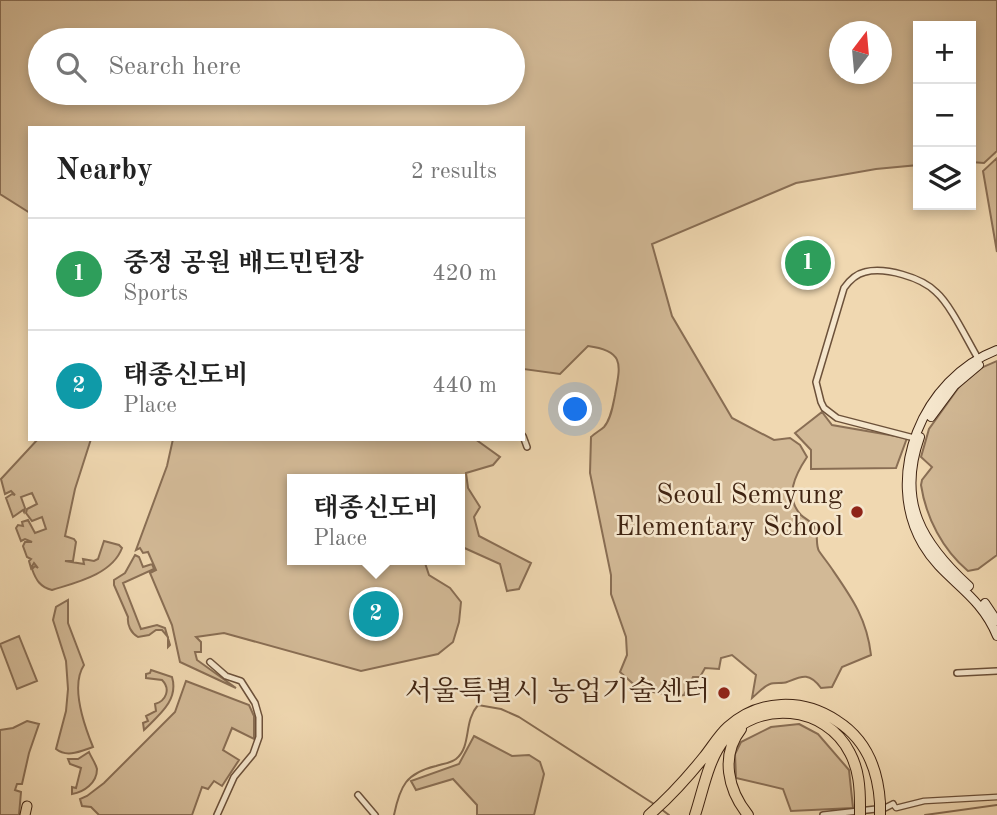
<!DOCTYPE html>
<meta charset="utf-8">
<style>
body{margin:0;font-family:"Old Standard TT","Noto Serif KR",serif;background:#f2f2f2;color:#222}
.controls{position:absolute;right:21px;top:21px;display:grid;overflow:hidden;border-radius:0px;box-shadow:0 4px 10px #0003}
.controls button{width:63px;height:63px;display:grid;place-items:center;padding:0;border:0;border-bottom:2px solid #e0e0e0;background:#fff;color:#222;font:35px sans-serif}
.compass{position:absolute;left:829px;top:21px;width:63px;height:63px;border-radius:50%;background:#fff;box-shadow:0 4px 10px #0003;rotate:16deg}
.you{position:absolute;left:576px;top:410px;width:24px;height:24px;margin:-18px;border:5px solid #fff;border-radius:50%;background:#1a73e8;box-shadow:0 0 0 10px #1a73e833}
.badge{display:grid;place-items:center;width:46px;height:46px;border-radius:50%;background:#8f2418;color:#fff;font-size:23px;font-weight:700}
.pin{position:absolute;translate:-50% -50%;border:4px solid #fff;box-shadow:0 2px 7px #0006}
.popup{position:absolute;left:287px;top:474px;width:178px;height:91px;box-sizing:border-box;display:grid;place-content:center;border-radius:0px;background:#fff;filter:drop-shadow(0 2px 5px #0005);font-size:23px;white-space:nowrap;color:#767676}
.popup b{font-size:26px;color:#222}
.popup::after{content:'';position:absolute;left:50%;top:100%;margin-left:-14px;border:14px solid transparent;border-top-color:#fff}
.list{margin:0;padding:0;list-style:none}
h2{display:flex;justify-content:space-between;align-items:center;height:91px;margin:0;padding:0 28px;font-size:30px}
h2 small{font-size:23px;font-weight:400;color:#767676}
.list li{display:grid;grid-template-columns:46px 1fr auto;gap:21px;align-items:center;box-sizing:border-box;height:112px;padding:0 28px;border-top:2px solid #e0e0e0}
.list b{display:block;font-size:26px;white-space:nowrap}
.list p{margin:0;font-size:23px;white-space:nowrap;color:#767676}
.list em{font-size:23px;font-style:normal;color:#767676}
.icon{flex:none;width:38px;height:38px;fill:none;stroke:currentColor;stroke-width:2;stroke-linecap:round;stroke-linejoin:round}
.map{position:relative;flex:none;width:997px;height:815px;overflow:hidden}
.search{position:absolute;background:#fff;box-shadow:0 4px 10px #0003;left:28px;top:28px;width:497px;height:77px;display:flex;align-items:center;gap:18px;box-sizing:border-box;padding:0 24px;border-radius:38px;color:#767676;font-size:26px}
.panel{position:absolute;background:#fff;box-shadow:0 4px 10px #0003;left:28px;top:126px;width:497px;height:315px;border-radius:0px}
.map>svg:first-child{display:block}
.green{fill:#d2b996;stroke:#896e54;stroke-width:2;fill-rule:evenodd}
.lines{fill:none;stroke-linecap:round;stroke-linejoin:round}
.stream{stroke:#866b51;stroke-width:2}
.pedestrian-casing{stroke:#6c513a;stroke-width:7}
.minor-casing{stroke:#6c513a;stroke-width:8}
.secondary-casing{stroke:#402412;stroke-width:10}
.trunk-casing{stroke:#402412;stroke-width:11}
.motorway-casing{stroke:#402412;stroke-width:12}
.pedestrian{stroke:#f5e6cc;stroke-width:4.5}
.minor{stroke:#f5e6cc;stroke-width:5}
.secondary{stroke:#f5e6cc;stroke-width:8}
.trunk{stroke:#f0d8b1;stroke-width:9}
.motorway{stroke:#f0d8b1;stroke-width:10}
.motorway-bridge-casing{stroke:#402412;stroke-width:12;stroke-linecap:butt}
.motorway-bridge{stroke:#f0d8b1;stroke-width:10}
.poi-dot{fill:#8f2418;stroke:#f5e6cc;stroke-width:2.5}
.labels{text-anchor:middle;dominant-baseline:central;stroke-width:5;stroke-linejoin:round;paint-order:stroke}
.poi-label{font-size:28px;fill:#402412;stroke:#f5e6cc;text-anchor:end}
</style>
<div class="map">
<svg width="997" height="815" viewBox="0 0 997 815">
<rect width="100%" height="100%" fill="#f0d8b1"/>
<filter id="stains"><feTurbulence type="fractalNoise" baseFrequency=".00286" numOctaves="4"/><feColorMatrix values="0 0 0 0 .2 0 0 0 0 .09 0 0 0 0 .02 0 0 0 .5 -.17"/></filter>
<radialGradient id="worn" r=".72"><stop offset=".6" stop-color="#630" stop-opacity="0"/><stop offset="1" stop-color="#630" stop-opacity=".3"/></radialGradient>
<path class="green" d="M0,0h997v151l-13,12 -13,-1v-136h-53v139l-42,4 -80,14 -144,61 20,72 60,102 42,22 16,-2 10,7 7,12c-12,18 -23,40 -6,58 4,4 10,6 13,11 5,8 1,18 5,25 4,6 9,12 13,18 20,29 35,50 39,86l-29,12 -10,20 -11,1c-12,-16 -19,-12 -34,-6 -5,2 -12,0 -17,2 -6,2 -13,10 -18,14l4,-23 -24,-20 -11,3 -2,11 -14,-1 -5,9h-7l-9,18 -6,1 -38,-6 -20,-18 7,-17 -1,-18 -15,-43v-19l-21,-102 1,-36c4,-4 10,-7 13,-10 7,-8 9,-22 11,-32 5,-29 11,-44 -27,-49l-28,28 -37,-5v-241h-493v85l-30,-19zM839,32h42v42h-42zM40,40h473v53h-473z
M997,158v94l-14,-81z
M997,361v194l-19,14 -10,2c-25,-21 -42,-53 -47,-86l1,-5 10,-13 -11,-10 8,-28 30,-42 17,-17z
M822,412l10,13 75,13 -11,30 -85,1v-19l-16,-17z
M38,439h53l-16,50 -10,47 9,3 2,3 -3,19h-8l19,3 -1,-5 11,2 4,-2 6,-18 15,4 3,3c-10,27 -48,35 -70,42 -12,-3 -16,-10 -20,-21l3,-3 3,2 -4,-5 -3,5 -2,-7 2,-2 -4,-2 -4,-11 2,-4h7l-7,-3 -4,2 -5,-13 2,-3 5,1 -1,-4 6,-2 7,13 11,-4 -4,-12 -10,4 -6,-8 1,-4 10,-5 -5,-11 -11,4 4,11 -1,4 -1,-2 -10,7 -7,-19 6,-4 3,1 -4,-4 -6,3 -4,-15z
M173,439h302l25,18 -7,8 -27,8 2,15 12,19 -6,10 5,19 52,27 -12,26 -12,2 -7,-27 -40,-18v-67h-168v81h132l5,15 21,13 11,14 -2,20 -6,20 -15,12 -77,17 -137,-38 -28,4 5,5v10h-6l2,8 39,28 -56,-26 -8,-37 -22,-52 6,-3 -8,-18 -5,1 -3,-5 -4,2 31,-84z
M135,555l4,2 4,10 9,-3 2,5 -31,14 18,46 16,-4 8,3 5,17 -2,2v-10l-6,-7h-6l-7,5 -11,2c-7,-4 -11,-12 -10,-20l-14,-32v-5l11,-7z
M68,600v23l16,42c-14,21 0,60 9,82 -12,4 -26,11 -37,2l10,-38 2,-22 -2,-28 -13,-41 3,-13z
M19,636l18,45 -20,8 -17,-45z
M151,670l21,7c7,23 -13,38 -28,53l-1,-7 5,-2 -2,-5 10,-5 -1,-7c11,-3 16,-15 7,-24l-16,-2v-4l4,-1z
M186,681l63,24 5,11v23l-22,-11 -9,22 16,10 -17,26 -8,-5 -6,8 -6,-2 -10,28h-93l-8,-8 -9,-1 -2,-7 7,-3 17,-13 71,-71z
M27,721l12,3 -10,29 -7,31h-5l-2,6 6,2 -2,23h-19v-85l13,-2z
M799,724l19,10 31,36 4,38 -62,3 -8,-22 -47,-11 -1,-24 6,-12 30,-15z
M474,736l38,20 17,-1 11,7 4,12 -10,41h-57v-10l-24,-26 -37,11 -5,-9 48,-17z
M89,752c2,5 7,12 8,17 0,14 -13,23 -25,25v-7l4,1 5,-20 -11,-4 -2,-5h10z"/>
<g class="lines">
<path class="stream" d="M661,809l8,6
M394,815c6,-29 12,-42 42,-49 6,-2 15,-3 20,-7 16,-13 7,-37 22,-54l23,4 18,8 135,87
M925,815l72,-10"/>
<g class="pedestrian-casing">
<path id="pedestrian" d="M893,804l3,4 28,-7 73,-4"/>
</g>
<g class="minor-casing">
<path id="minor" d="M523,436l4,11
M918,439l-81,-21 -13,-10 -3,-6 -5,-20 28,-94c5,-7 12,-14 21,-16 20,-5 56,5 71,20 15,13 32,50 43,68
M210,662l16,14 15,5 14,22 4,14v20l-6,17 -19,23 -17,38
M957,673l40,-2
M358,795l17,20
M823,815l62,-7 8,-4"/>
</g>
<g class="secondary-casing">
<path id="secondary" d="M997,350c-74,28 -115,126 -74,195 21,36 56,47 74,91
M931,417l23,-31 25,-21
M920,437c-23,65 2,106 49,149
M985,603l12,18"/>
</g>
<g class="trunk-casing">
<path id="trunk" d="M25,815l2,-9"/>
</g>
<g class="motorway-casing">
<path id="motorway" d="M741,729c-21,27 -13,61 7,86
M649,815c20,-17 38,-37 55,-58 8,-10 15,-22 24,-30 31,-28 75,-29 109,-6 30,19 41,49 43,82
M695,815c8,-24 13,-55 29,-75 34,-41 102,-35 126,13 9,17 10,35 10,53"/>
</g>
<use href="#pedestrian" class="pedestrian"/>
<use href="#minor" class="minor"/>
<use href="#secondary" class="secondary"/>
<use href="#trunk" class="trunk"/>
<use href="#motorway" class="motorway"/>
<g class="motorway-bridge-casing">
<path id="motorway-bridge" d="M860,815v-9
M880,815v-12"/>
</g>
<use href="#motorway-bridge" class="motorway-bridge"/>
</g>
<g class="poi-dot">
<circle cx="857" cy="512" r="7"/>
<circle cx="724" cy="693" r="7"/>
</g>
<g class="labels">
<g class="poi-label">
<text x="843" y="496">Seoul Semyung<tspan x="843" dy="32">Elementary School</tspan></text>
<text x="710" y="693">서울특별시 농업기술센터</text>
</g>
</g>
<rect width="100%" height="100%" filter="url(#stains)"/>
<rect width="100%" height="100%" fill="url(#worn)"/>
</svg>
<div class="controls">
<button>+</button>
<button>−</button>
<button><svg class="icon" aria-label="layers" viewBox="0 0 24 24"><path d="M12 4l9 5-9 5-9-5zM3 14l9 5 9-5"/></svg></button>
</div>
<svg class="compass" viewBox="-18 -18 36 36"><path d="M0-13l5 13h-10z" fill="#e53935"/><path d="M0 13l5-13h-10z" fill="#767676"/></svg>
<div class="you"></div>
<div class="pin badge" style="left:808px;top:263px;background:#2e9e5b">1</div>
<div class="pin badge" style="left:376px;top:614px;background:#0f9aa8">2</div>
<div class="popup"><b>태종신도비</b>Place</div>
<div class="search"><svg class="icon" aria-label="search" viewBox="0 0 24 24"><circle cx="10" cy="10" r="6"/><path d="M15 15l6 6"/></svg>Search here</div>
<section class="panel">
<h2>Nearby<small>2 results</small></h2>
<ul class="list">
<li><span class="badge" style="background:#2e9e5b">1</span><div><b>중정 공원 배드민턴장</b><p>Sports</p></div><em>420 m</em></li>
<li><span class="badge" style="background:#0f9aa8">2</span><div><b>태종신도비</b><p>Place</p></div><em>440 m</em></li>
</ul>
</section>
</div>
